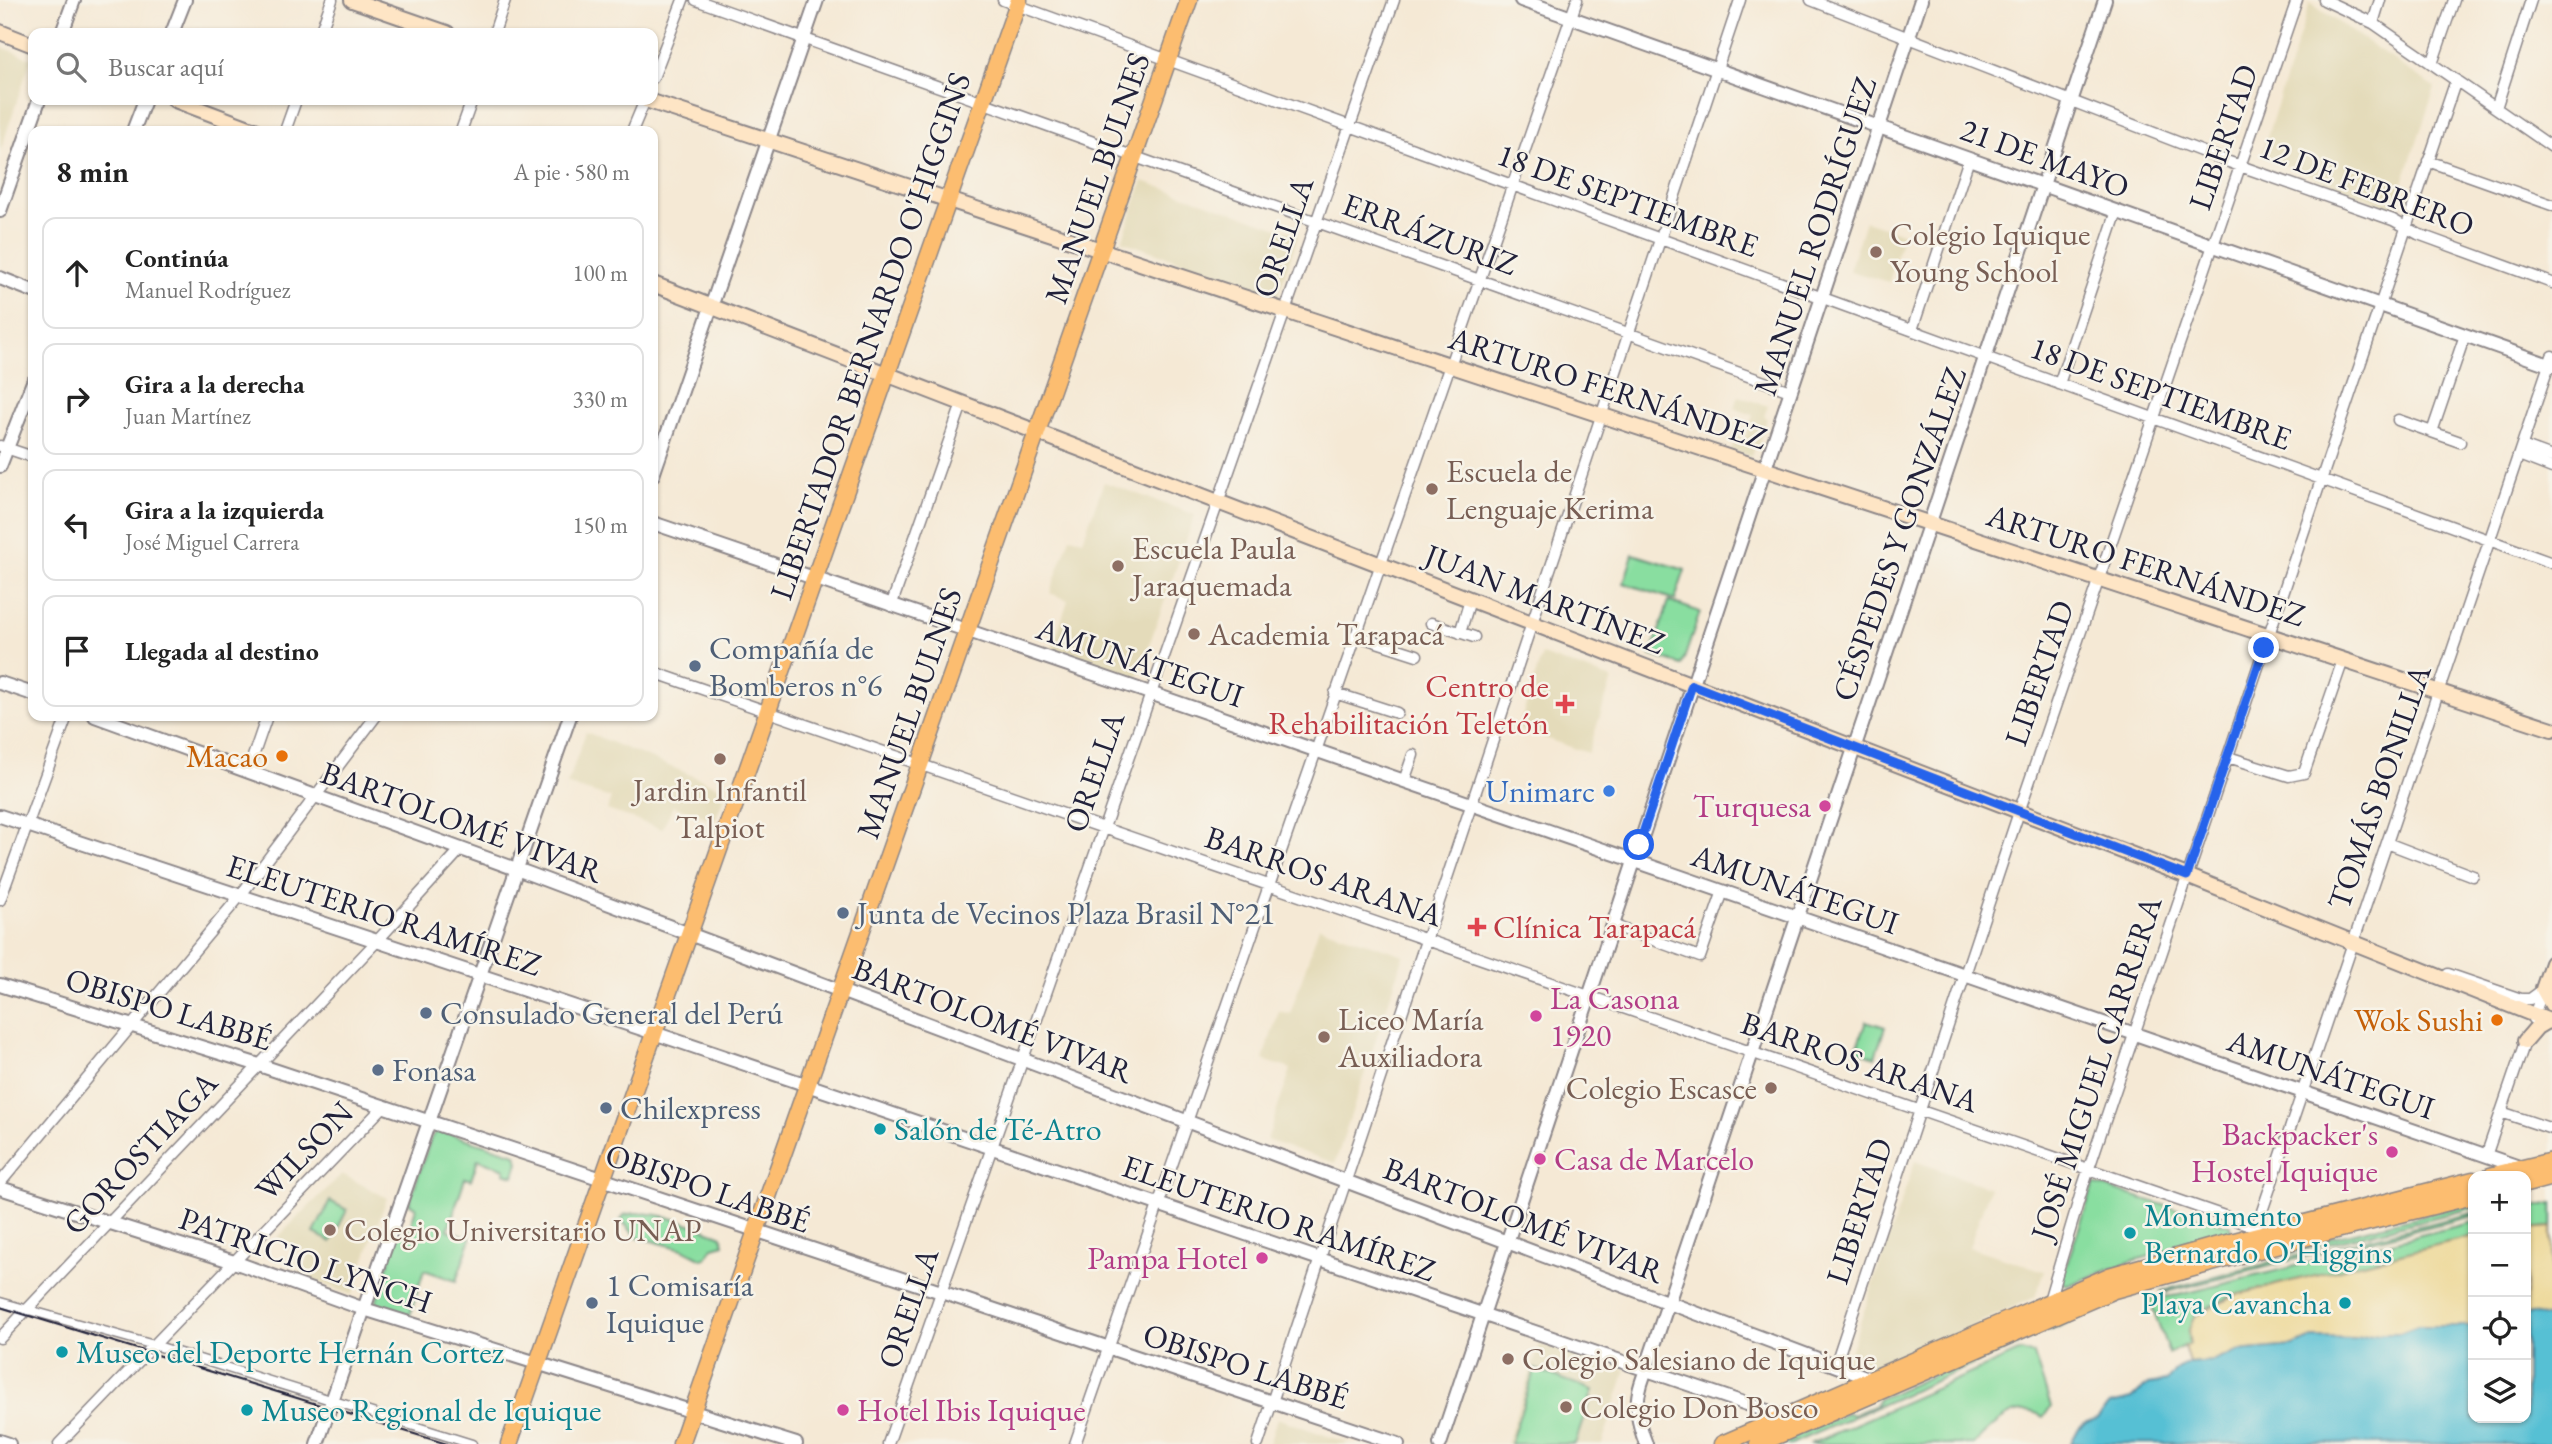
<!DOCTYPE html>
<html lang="es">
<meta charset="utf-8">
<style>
body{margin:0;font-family:"EB Garamond",serif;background:#f2f2f2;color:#222}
.controls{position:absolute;right:21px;bottom:21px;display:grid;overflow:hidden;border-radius:14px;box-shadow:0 2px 5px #0004}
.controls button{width:63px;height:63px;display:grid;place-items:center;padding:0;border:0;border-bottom:2px solid #e0e0e0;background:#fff;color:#222;font:35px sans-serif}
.stop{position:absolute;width:21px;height:21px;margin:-16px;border:5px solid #2563eb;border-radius:50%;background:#fff}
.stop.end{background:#2563eb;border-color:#fff;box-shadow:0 2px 7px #0008}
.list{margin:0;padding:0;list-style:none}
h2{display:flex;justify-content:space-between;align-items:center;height:91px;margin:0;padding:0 28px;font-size:30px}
h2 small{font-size:23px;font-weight:400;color:#767676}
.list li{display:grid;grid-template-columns:46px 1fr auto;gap:21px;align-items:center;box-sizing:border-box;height:112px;margin:0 14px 14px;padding:0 14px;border:2px solid #e0e0e0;border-radius:14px}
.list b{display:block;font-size:26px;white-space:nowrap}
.list p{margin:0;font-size:23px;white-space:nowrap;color:#767676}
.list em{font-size:23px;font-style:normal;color:#767676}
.icon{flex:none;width:38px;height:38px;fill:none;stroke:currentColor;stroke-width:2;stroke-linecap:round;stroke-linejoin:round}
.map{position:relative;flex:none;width:2552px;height:1444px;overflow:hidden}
.search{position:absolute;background:#fff;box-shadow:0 2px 5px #0004;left:28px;top:28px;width:630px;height:77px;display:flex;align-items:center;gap:18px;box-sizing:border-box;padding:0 24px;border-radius:14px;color:#767676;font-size:26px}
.panel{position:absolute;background:#fff;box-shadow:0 2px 5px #0004;left:28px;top:126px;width:630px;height:595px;border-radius:14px}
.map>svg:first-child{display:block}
.built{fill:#e4dbba}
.green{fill:#89dea0;stroke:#56806e;stroke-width:2}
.sand{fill:#eeda9e;stroke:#887e6c;stroke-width:2}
.water{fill:#57c0d4;stroke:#3c7188;stroke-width:2}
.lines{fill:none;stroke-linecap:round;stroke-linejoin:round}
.pedestrian-casing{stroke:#8c8688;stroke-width:11}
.minor-casing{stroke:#8c8688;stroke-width:13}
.tertiary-casing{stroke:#8c8688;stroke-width:16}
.secondary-casing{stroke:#8c8688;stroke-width:18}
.primary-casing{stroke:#8c8688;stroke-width:19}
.pedestrian{stroke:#fff;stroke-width:8}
.minor{stroke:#fff;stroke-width:10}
.tertiary{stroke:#fff;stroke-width:12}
.secondary{stroke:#fee5c5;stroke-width:14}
.primary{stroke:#fcbd6f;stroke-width:16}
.tram{stroke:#22223b;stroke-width:2}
.route{stroke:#2563eb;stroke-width:9}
.education-dot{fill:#8d6e63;stroke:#f7f3e8;stroke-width:2.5}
.service-dot{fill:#5c6f8a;stroke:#f7f3e8;stroke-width:2.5}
.health-dot{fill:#e0444e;stroke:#f7f3e8;stroke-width:2.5}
.food-dot{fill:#e8710a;stroke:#f7f3e8;stroke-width:2.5}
.shop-dot{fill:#3f7fe0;stroke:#f7f3e8;stroke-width:2.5}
.hotel-dot{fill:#d1479c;stroke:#f7f3e8;stroke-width:2.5}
.culture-dot{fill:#0f9aa8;stroke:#f7f3e8;stroke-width:2.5}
.labels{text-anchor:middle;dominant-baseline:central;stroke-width:5;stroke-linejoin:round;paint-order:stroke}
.street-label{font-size:32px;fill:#22223b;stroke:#f7f3e8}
.education-label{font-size:32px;fill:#785e54;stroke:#f7f3e8;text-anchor:start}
.service-label{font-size:32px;fill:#4e5e75;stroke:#f7f3e8;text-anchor:start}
.health-label{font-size:32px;fill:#be3a42;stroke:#f7f3e8;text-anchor:end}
.food-label{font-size:32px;fill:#c56008;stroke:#f7f3e8;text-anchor:end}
.shop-label{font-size:32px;fill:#366cbe;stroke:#f7f3e8;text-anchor:end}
.hotel-label{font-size:32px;fill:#b23c85;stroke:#f7f3e8;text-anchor:end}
.culture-label{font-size:32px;fill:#0d838f;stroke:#f7f3e8;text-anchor:start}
</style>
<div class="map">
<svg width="2552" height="1444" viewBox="0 0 2552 1444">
<rect width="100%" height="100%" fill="#f7f3e8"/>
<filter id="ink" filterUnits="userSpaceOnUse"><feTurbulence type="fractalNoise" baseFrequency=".0143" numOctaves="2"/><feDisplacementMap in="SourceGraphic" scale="14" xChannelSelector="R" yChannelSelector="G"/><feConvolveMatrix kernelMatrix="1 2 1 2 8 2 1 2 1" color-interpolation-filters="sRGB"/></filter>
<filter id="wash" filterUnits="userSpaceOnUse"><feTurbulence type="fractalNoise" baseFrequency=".00686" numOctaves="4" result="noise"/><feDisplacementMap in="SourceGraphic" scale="28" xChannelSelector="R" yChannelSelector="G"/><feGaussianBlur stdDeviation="1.57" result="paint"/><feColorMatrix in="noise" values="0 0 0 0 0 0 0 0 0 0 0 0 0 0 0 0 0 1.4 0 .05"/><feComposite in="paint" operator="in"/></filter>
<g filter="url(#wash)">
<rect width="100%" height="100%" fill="#f5e9d5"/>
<path class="built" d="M2310,3l125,85 -41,121 -133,-54z
M0,46l31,13 -31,93z
M1143,181l155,54 -20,60 -156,-54z
M1865,221l38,12 -14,49 -40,-11z
M1738,396l30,10 -4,10 3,2 -9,29h-4l-3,9 -20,-6 5,-14 9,2 8,-23 -19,-7z
M1104,482l91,33 -58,164 -85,-29 16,-50 -18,-7 20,-56 13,3z
M1542,655l70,24 -24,74 -70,-24z
M586,732l141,58 -12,30 -42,-14 -11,23 -55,-19 4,-12 -44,-13z
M1319,927l85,28 -69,208 -68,-23 24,-71 -28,-9 16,-49 11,3z
M1915,1161l75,27 -21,59 75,24 -9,26 -159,73 -29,-9z
M342,1174l45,24 -35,97 -53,-20 10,-21 -32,-16z
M1540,1344l86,26 -24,74h-96z
M1277,1418l73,26h-81z"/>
<path class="green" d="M1633,554l52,16 -10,30 -51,-17z
M1669,601l31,11 -18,53 -31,-10z
M1866,1021l19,6 -10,30 -19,-7z
M437,1130l79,24 2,8 -4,14 -10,-3 1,-4 -27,-10 -7,21 -6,-2 -17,52 23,8 -15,43 -32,-11 -15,48 -29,-10 -4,-6 22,-68 11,-3 7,-23 -7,-5 22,-65z
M2094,1184l136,41 1,9 -99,27 -66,25 -5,-5z
M330,1201l17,9 -16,32 -17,-9z
M2473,1203v5l-187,46 -1,-5z
M2552,1203v24l-26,2v-20z
M635,1213c28,-1 61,13 87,23l2,8 -11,3 -7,11 -4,1 -19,-10 -46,-12 -16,-17 3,-5z
M2473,1213v3l-185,45v-3z
M2473,1222v14l-241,60 -31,15 -13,28 2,5 -21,9 -20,-54 30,-4z
M2281,1260l1,3 -120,30 -1,-2z
M2113,1297l1,4 -65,30 -2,-6z
M2015,1339l3,6 -227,99h-16l73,-31 5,2 23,-10 3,-6z
M2021,1351l13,4 17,52 -8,10c-27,-18 -51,9 -69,27h-164z
M1535,1369l58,21 -18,54h-65z"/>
<path class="sand" d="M2552,1227v91l-26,-3v-86z
M2473,1236v90h-55l-18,7h-17l-30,6 -40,-1 -20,8 -55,5 -24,10 -25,2 -5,-17 6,-2 -2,-12 6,-16 45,-22z"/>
<path class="water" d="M2531,1314l21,4v126l-481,-1 8,-15 5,-4 12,-4 14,-16 22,-5 16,-15 19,-3 8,-11 14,-7 25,-2 24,-10 55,-5 20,-8 40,1 30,-6h17l18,-7h55v92h53v-103z"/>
</g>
<g filter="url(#ink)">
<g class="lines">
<g class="pedestrian-casing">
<path id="pedestrian" d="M0,1302l154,43 318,99"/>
</g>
<g class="minor-casing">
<path id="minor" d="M696,0l1094,391
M1003,0l1549,563
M1811,0l418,162 164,58 25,14 134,49
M2324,0l49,23 179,124
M2373,23l7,-23
M320,33l12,-33
M494,33l11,-33
M2432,64l22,-64
M653,78l30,-78
M2496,108l35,-108
M285,131l11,-31
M461,131l11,-31
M632,131l13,-31
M2428,161l124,44
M1912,330l57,-171
M2059,384l58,-173
M2398,420l62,22
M2432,432l33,-97
M0,446l33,11
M2522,446l30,11
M2519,455l33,13
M891,606l71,-202
M1431,623l43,14
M1460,633l10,-33
M1355,635l62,20
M653,672l1603,555
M1335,693l62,20
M2228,757l61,19 15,-3 39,-113
M248,771l19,-55
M1404,781l9,-26
M2387,843l86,33
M0,900l67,-184
M1612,925l88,32 23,-66
M2448,974l73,25h9l11,-8
M2533,1019l10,-30
M2501,1112l51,17
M2486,1156l41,-120
M0,1183l240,-287 136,-180
M2255,1232l297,-876
M2048,1304l35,-118 373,-1106
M0,1338l378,-398 83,-91
M1835,1366l184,-554 278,-812
M59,1444l324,-337
M888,1444l506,-1444
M1075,1444l502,-1444
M1258,1444l482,-1444"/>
</g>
<g class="tertiary-casing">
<path id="tertiary" d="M1521,0l1031,366
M62,33l12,-33
M172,33l13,-33
M133,131l12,-31
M0,211l39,-111
M0,278l33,13
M0,466l33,-84
M653,475l164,-475
M653,523l497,170 1372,475
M0,683l33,11
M95,716l435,158 1341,505
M0,816l654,217 1131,384
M0,985l259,80 1139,379
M0,1188l234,74 130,47 432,135
M0,1441l9,3
M317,1444l253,-728
M1440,1444l481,-1444
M1646,1444c-8,-21 -12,-38 -5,-60l464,-1384"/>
</g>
<g class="secondary-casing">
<path id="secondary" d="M352,0l95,33
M0,32l33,13
M175,100l82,31
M646,100l1906,629
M653,284l1534,592 365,146
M2552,963l-9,26 9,16
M2525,1041l12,-14 10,-6"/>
</g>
<g class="primary-casing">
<path id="primary" d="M2490,1176l62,-15
M2526,1184l26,-7
M509,1444l510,-1444
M681,1444l508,-1444
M1722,1444l387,-168 106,-30 258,-66
M1758,1444l356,-154 166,-46 193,-48"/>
</g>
<use href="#pedestrian" class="pedestrian"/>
<use href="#minor" class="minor"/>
<use href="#tertiary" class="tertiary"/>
<use href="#secondary" class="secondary"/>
<use href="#primary" class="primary"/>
<path class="tram" d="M0,1307l447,137"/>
</g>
</g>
<g class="lines" filter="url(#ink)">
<path class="route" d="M1639,845l53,-160 495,191 77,-228"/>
</g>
<g class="education-dot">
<circle cx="1876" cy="252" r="7"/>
<circle cx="1432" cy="489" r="7"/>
<circle cx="1118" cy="566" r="7"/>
<circle cx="1194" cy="634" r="7"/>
<circle cx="720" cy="759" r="7"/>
<circle cx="1324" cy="1037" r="7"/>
<circle cx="1771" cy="1088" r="7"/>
<circle cx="330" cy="1230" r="7"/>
<circle cx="1508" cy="1359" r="7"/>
<circle cx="1566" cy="1407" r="7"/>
</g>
<g class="service-dot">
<circle cx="695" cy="666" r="7"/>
<circle cx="843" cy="913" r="7"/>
<circle cx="426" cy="1013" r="7"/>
<circle cx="378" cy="1070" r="7"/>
<circle cx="606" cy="1108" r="7"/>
<circle cx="592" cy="1303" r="7"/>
</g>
<g class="health-dot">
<path d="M1561.5 693.5h7v7h7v7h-7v7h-7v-7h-7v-7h7z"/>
<path d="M1473.5 916.5h7v7h7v7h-7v7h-7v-7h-7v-7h7z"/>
</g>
<g class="food-dot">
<circle cx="282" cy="756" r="7"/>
<circle cx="2497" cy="1020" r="7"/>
</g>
<circle class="shop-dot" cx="1609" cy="791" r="7"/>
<g class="hotel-dot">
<circle cx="1825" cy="806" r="7"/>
<circle cx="1536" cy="1016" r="7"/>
<circle cx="2392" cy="1152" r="7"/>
<circle cx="1540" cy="1159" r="7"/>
<circle cx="1262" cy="1258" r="7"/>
<circle cx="843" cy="1410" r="7"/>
</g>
<g class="culture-dot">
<circle cx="880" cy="1129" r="7"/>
<circle cx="2130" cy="1233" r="7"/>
<circle cx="2345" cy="1303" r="7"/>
<circle cx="62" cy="1352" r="7"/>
<circle cx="247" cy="1410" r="7"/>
</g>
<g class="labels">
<g class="street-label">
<text transform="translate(2223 137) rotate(-71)">LIBERTAD</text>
<text transform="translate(2045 158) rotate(20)">21 DE MAYO</text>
<text transform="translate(1097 178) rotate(-71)">MANUEL BULNES</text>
<text transform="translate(2367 186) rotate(21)">12 DE FEBRERO</text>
<text transform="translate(1628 200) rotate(20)">18 DE SEPTIEMBRE</text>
<text transform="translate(1430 234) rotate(20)">ERRÁZURIZ</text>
<text transform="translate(1815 236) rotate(-72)">MANUEL RODRÍGUEZ</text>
<text transform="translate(1283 237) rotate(-71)">ORELLA</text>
<text transform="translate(870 336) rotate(-71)">LIBERTADOR BERNARDO O'HIGGINS</text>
<text transform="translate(1608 388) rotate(18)">ARTURO FERNÁNDEZ</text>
<text transform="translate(2161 393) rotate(20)">18 DE SEPTIEMBRE</text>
<text transform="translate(1899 534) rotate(-71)">CÉSPEDES Y GONZÁLEZ</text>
<text transform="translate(2146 565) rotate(18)">ARTURO FERNÁNDEZ</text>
<text transform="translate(1545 599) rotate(21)">JUAN MARTÍNEZ</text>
<text transform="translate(1140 662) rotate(19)">AMUNÁTEGUI</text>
<text transform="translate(2039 673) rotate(-71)">LIBERTAD</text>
<text transform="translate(909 713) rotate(-71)">MANUEL BULNES</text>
<text transform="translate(1094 772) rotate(-71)">ORELLA</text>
<text transform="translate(2379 787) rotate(-71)">TOMÁS BONILLA</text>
<text transform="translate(462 822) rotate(20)">BARTOLOMÉ VIVAR</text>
<text transform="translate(1324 876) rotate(19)">BARROS ARANA</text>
<text transform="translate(1795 889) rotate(19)">AMUNÁTEGUI</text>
<text transform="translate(384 915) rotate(18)">ELEUTERIO RAMÍREZ</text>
<text transform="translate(169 1009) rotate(17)">OBISPO LABBÉ</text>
<text transform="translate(993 1020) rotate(21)">BARTOLOMÉ VIVAR</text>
<text transform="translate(1860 1062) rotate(19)">BARROS ARANA</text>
<text transform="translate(2096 1068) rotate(-72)">JOSÉ MIGUEL CARRERA</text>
<text transform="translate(2331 1074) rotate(19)">AMUNÁTEGUI</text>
<text transform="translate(304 1151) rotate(-46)">WILSON</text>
<text transform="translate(140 1153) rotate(-47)">GOROSTIAGA</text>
<text transform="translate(708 1188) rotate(19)">OBISPO LABBÉ</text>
<text transform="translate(1859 1211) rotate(-72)">LIBERTAD</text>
<text transform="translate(1279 1218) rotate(19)">ELEUTERIO RAMÍREZ</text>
<text transform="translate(1524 1220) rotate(21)">BARTOLOMÉ VIVAR</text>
<text transform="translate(306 1260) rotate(19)">PATRICIO LYNCH</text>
<text transform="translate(908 1308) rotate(-71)">ORELLA</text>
<text transform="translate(1246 1366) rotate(18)">OBISPO LABBÉ</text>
</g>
<g class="education-label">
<text x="1890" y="234">Colegio Iquique<tspan x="1890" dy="37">Young School</tspan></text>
<text x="1446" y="471">Escuela de<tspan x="1446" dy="37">Lenguaje Kerima</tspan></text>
<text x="1132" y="548">Escuela Paula<tspan x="1132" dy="37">Jaraquemada</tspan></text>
<text x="1208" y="634">Academia Tarapacá</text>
<text x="720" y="790" text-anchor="middle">Jardin Infantil<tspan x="720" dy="37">Talpiot</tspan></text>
<text x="1338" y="1019">Liceo María<tspan x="1338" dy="37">Auxiliadora</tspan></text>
<text x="1757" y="1088" text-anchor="end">Colegio Escasce</text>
<text x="344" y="1230">Colegio Universitario UNAP</text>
<text x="1522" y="1359">Colegio Salesiano de Iquique</text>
<text x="1580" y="1407">Colegio Don Bosco</text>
</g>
<g class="service-label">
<text x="709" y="648">Compañía de<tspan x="709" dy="37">Bomberos n°6</tspan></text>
<text x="857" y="913">Junta de Vecinos Plaza Brasil N°21</text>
<text x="440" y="1013">Consulado General del Perú</text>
<text x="392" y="1070">Fonasa</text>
<text x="620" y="1108">Chilexpress</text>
<text x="606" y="1285">1 Comisaría<tspan x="606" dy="37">Iquique</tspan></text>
</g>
<g class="health-label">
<text x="1549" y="686">Centro de<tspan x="1549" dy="37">Rehabilitación Teletón</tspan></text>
<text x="1493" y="927" text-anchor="start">Clínica Tarapacá</text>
</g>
<g class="food-label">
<text x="268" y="756">Macao</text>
<text x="2483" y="1020">Wok Sushi</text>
</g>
<g class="shop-label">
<text x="1595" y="791">Unimarc</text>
</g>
<g class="hotel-label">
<text x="1811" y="806">Turquesa</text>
<text x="1550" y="998" text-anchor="start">La Casona<tspan x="1550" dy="37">1920</tspan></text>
<text x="2378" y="1134">Backpacker's<tspan x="2378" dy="37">Hostel Iquique</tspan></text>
<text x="1554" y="1159" text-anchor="start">Casa de Marcelo</text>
<text x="1248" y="1258">Pampa Hotel</text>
<text x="857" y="1410" text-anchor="start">Hotel Ibis Iquique</text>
</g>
<g class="culture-label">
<text x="894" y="1129">Salón de Té-Atro</text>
<text x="2144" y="1215">Monumento<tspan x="2144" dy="37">Bernardo O'Higgins</tspan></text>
<text x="2331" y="1303" text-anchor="end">Playa Cavancha</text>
<text x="76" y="1352">Museo del Deporte Hernán Cortez</text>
<text x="261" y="1410">Museo Regional de Iquique</text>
</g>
</g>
</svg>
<div class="controls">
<button>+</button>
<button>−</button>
<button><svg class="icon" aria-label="locate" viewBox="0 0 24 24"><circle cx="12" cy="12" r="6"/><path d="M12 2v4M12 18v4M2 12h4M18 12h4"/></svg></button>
<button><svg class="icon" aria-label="layers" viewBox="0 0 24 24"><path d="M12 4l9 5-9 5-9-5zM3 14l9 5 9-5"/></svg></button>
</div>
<div class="stop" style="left:1639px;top:845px"></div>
<div class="stop end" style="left:2264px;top:648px"></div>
<div class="search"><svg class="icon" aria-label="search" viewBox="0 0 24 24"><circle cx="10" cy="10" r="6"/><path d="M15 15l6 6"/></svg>Buscar aquí</div>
<section class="panel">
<h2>8 min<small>A pie · 580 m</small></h2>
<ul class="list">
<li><svg class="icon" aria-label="ahead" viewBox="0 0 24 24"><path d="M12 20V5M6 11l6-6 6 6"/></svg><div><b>Continúa</b><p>Manuel Rodríguez</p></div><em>100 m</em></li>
<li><svg class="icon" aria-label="right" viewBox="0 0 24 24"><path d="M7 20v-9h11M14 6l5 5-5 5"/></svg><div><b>Gira a la derecha</b><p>Juan Martínez</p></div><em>330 m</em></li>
<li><svg class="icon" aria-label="left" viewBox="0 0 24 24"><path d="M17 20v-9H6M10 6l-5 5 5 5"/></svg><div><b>Gira a la izquierda</b><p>José Miguel Carrera</p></div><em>150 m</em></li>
<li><svg class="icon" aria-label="arrive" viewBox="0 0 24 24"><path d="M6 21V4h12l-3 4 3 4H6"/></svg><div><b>Llegada al destino</b></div></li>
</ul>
</section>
</div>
